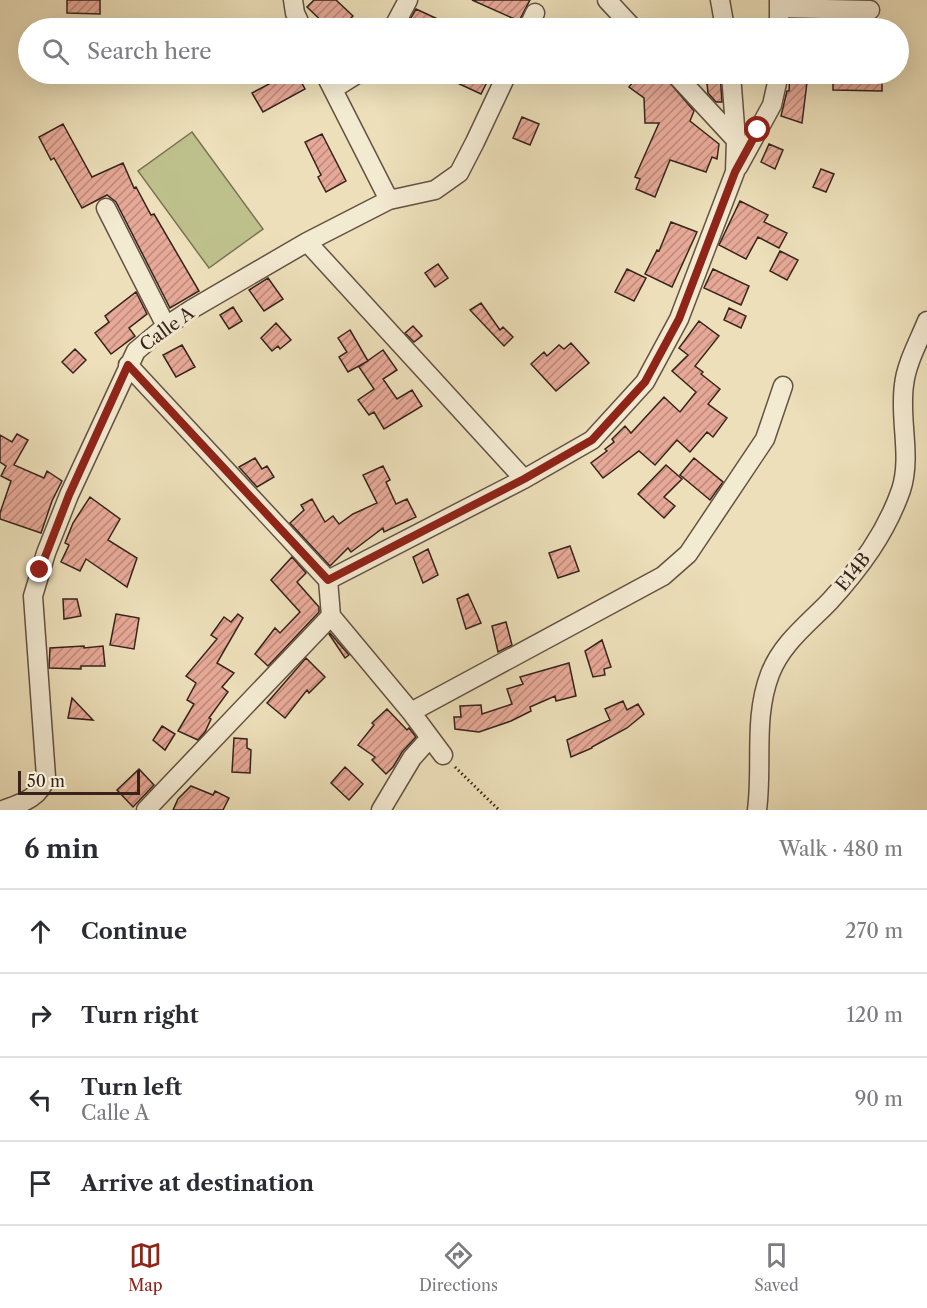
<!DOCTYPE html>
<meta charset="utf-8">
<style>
body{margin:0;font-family:"Libre Caslon Text",serif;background:#f7f7f7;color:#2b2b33}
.scale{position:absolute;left:18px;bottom:15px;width:122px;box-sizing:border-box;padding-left:6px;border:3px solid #37231c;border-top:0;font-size:16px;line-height:21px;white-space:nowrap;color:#37231c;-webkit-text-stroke:4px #f3ead2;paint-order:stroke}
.stop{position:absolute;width:18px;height:18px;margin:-14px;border:4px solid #8f2418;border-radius:50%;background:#fff}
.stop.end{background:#8f2418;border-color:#fff;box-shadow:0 2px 6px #0008}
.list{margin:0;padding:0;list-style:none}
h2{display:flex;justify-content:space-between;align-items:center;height:78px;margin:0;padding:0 24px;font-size:26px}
h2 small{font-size:20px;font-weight:400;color:#7c7c81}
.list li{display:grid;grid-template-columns:39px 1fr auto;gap:18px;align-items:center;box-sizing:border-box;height:84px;padding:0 24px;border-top:2px solid #e1e1e2}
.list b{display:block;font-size:22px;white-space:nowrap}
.list p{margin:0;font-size:20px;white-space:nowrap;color:#7c7c81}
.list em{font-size:20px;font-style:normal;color:#7c7c81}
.icon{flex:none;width:33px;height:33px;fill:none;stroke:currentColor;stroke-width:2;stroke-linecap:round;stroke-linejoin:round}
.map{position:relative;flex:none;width:927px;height:810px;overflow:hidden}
.search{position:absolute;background:#fff;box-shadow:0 6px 24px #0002;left:18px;right:18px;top:18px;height:66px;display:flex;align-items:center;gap:15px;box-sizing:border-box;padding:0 21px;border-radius:33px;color:#7c7c81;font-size:22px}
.sheet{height:414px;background:#fff}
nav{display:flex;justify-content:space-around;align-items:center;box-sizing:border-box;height:84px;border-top:2px solid #e1e1e2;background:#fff;font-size:16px;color:#7c7c81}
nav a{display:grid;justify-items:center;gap:3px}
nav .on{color:#8f2418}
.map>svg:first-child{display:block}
.grass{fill:#bec08b;stroke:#7a7254;stroke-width:1.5}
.building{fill:url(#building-hatch);stroke:#37231c;stroke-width:1.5}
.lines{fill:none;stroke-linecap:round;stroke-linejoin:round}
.minor-casing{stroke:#645243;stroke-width:21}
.path{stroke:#37231c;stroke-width:3;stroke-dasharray:1.5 3;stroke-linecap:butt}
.minor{stroke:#f3ead2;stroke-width:18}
.route{stroke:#8f2418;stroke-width:8}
.labels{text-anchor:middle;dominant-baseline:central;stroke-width:6;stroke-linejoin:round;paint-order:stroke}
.street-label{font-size:18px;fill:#37231c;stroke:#f3ead2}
</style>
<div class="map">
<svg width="927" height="810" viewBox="0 0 927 810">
<defs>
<pattern id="building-hatch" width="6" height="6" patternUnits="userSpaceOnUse" patternTransform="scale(1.5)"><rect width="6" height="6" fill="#e7a997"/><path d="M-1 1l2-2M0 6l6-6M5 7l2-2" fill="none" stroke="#bc897a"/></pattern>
</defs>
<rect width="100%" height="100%" fill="#ecdfb9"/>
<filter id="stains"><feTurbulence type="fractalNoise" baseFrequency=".00333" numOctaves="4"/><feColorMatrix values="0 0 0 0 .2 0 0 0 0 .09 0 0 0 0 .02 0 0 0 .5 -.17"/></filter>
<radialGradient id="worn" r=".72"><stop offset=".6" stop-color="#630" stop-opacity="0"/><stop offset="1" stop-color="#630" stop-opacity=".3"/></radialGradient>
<path class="grass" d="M192,132l71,97 -54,39 -71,-97z"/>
<path class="building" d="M67,0h33v14l-33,-1z
M314,0h22l17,16 -12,12h-12l-22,-21z
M472,0h58l-11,21z
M416,9l41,19h-52z
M288,74h9l8,15 -42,23 -11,-19z
M438,74h53l-10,20z
M639,74h21l4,2 30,35 -4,10 29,23 -2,15 -5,-2 -6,15 -36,-12 -15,37 -19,-8 4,-10 -5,-2 24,-54h-14l-1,-25 -15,-11z
M706,74h14l2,28h-6l-8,-9z
M790,74h18l-6,49 -21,-7 6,-25h2z
M833,74h49v17l-49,-1z
M522,117l17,7 -9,21 -17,-7z
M63,124l29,53 31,-14 11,25 2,-1 15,28 3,-1 45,77 -29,17 -54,-106 -9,-7 -25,13 -28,-50 -3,2 -12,-23z
M322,134l24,47 -20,11 -8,-15 3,-2 -16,-33z
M769,144l14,6 -8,19 -14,-7z
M821,169l13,5 -8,18 -13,-5z
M740,201l28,14 -4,7 23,11 -8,15 -21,-11 -12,22 -27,-14z
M671,222l26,10 -25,55 -27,-13 12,-24 2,1z
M780,251l18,9 -11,20 -17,-9z
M438,264l10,14 -13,9 -10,-14z
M627,269l19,9 -12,23 -19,-9z
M713,269l36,17 -8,19 -37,-17z
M268,278l15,21 -19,12 -15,-21z
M136,292l11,22 -18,14 6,8 -24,18 -16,-21 14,-11 -4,-6z
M481,303l19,27 3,-3 10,10 -9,9 -34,-36z
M233,307l9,14 -13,8 -9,-14z
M729,308l17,8 -5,12 -17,-8z
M699,321l20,15 -24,30 8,6 -2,2 19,15 -12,15 19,14 -14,19 -6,-5 -17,20 -13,-12 -22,25 -16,-14 -36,27 -12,-15 16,-12 -2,-2 9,-7 -2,-3 13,-13 6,7 33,-36 16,15 16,-20 -24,-21 16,-16 -9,-7z
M276,323l15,17 -11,9 -2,-3 -6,5 -11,-13z
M413,326l9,10 -8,6 -9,-9z
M350,330l18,31 -20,11 -9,-15 8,-5 -9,-14z
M571,343l18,20 -33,28 -25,-27 13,-12 3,4 12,-11 5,4z
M182,345l13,22 -19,10 -13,-22z
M75,349l11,11 -13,13 -11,-11z
M383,350l14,20 -14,9 14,20 15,-9 10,16 -38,23 -10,-17 -5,3 -11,-15 16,-11 -15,-22z
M17,434l11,6 -14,25 30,13 3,-7 15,10 -10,20 -11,32 -41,-14v-6l11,-32 -10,-5 5,-10 -6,-4v-27l12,7z
M255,458l7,11 5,-3 7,11 -17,10 -18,-20z
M694,458l29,24 -13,18 -30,-25z
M666,465l16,14 -18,18 11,9 -11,12 -26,-24z
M383,466l7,14 -4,2 10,22 11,-5 9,18 -32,15 -1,-4 -32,24 -3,-4 -18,18 -40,-43 14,-13 -3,-5 11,-6 13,23 8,-6 6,8 14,-10 24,-11 -14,-28z
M90,497l30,22 -12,21 29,18 -10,29 -41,-28 -6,12 -19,-9 8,-17 -4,-2 8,-20z
M570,546l9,25 -21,7 -9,-25z
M428,549l10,26 -15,8 -10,-26z
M292,557l14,16 -9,9 22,25v5l-51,54 -13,-12 20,-26 5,5 20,-21 -29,-32z
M468,594l13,29 -15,6 -9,-30z
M63,599h14l4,17 -17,3z
M116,614l23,4 -5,31 -24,-4z
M238,614l5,4 -26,45 17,10 -12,14 6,5 -19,26 2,1 -6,13 -7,8 -20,-9 16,-27 -7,-4 9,-17 -10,-7 31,-37 -6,-4 13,-18 7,5z
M506,622l6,23 -14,7 -6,-26z
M330,633l19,22 -4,3 -16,-24z
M602,640l9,27 -7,2 1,6 -12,2 -8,-26z
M84,646v2l19,-2 2,20h-24v3l-32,-1 1,-20z
M306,658l19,19 -16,16 -2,-3 -22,28 -18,-15z
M569,663l7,33 -20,5 -1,-5 -25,11 1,4 -20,10 -32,11 -24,-3 -1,-12h7l-1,-11 21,-1 1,9 30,-10 -5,-15 16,-5 -3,-7z
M72,698l21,22 -25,-2z
M623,701l4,9 11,-6 6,10 -17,14 -35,19v1l-21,9 -4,-17 43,-20 -5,-11z
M387,709l20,21 2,-2 7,9 -14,15 -9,15 -7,7 -14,-14 3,-3 -17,-12 16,-20 -2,-2z
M162,726l13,8 -10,16 -12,-10z
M234,738l13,1v9l4,2 -1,23 -18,-1z
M345,767l18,17 -14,16 -18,-17z
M139,769l15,16 -21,22 -16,-17z
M191,786l22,9 2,-4 14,7 -6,12h-50l5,-11z"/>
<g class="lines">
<g class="minor-casing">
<path id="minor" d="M293,0l2,13 7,15
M607,0l26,28
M720,0l5,28
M779,8l91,2
M393,28l15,-28
M528,28l7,-15
M779,28v-28
M325,74l64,126
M675,74l61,66
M333,89l24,-15
M738,167l34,-62 7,-31
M106,208l60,118
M307,242l217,237
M128,365l200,215 3,36 80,96 32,43
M328,580l196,-101 68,-39 53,-58 34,-63 56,-147 1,-32 -5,-66
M411,712l252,-136 25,-22 77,-115 18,-53
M3,810c19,-7 37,-12 43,-33l-13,-181 13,-43 23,-58 67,-144 30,-25 26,-17 115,-67 82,-42 46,-10 24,-17 16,-31 32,-68
M146,810l185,-194
M381,810l31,-52 17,-19
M757,810c6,-45 -4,-92 13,-136 12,-31 38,-50 60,-73 30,-33 56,-68 71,-111 11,-34 -2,-70 3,-105 2,-21 15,-44 23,-64"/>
</g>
<path class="path" d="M455,767l44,43"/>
<use href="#minor" class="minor"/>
</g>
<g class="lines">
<path class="route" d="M40,570l29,-75 59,-130 200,215 196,-101 68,-39 53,-58 34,-63 56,-147 23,-42"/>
</g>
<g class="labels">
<g class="street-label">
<text transform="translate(167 329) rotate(-36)">Calle A</text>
<text transform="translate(853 572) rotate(-51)">E14B</text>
</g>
</g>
<rect width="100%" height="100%" filter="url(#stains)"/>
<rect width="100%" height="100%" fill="url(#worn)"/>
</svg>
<div class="scale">50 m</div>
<div class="stop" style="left:758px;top:130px"></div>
<div class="stop end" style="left:40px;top:570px"></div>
<div class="search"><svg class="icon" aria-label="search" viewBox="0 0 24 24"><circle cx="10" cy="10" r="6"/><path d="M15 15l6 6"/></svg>Search here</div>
</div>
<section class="sheet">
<h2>6 min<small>Walk · 480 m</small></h2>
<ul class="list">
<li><svg class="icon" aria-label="ahead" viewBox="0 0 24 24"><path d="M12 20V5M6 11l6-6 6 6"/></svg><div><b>Continue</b></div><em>270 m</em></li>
<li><svg class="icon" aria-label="right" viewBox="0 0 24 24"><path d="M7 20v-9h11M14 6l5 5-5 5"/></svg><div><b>Turn right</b></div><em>120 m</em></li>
<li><svg class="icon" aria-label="left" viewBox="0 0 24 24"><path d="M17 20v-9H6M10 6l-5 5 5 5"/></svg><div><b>Turn left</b><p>Calle A</p></div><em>90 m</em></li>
<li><svg class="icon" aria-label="arrive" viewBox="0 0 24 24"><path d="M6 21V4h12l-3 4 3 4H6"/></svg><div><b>Arrive at destination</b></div></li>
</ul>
</section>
<nav>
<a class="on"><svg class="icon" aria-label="map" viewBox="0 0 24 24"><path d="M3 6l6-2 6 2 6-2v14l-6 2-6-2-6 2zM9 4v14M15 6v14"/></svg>Map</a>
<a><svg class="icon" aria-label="directions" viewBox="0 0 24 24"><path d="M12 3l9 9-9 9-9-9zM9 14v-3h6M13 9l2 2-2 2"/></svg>Directions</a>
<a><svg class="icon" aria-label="saved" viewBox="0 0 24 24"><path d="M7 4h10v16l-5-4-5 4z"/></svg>Saved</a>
</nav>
